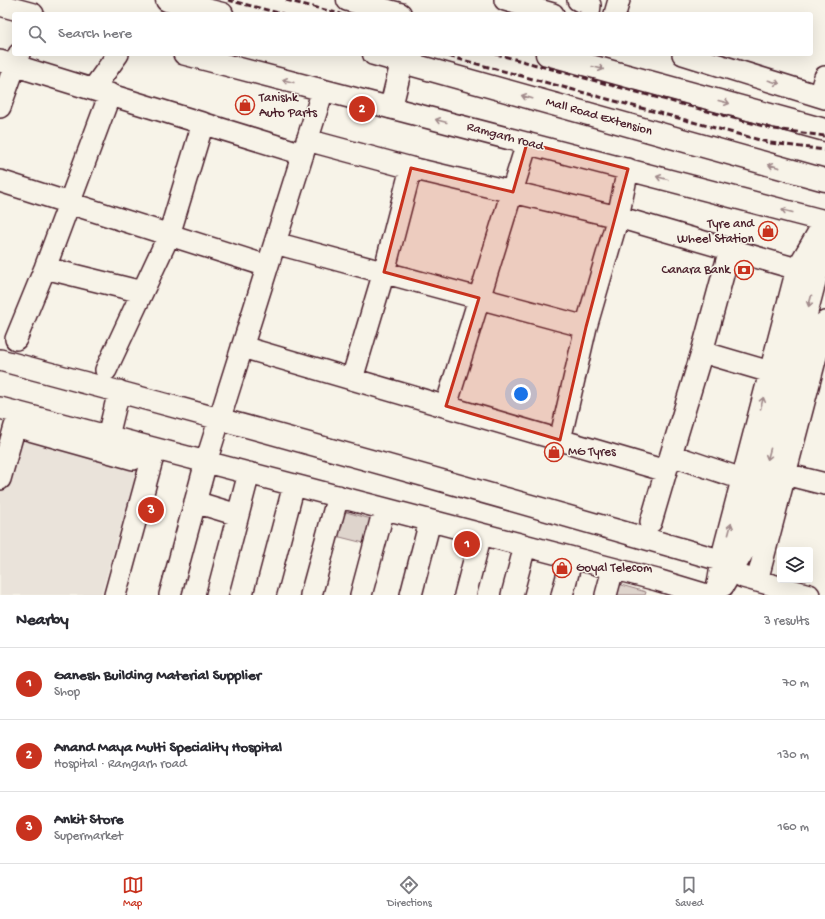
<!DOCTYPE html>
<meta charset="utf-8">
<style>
body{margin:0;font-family:"Gochi Hand",sans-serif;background:#f7f7f7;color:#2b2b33}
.controls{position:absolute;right:12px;bottom:12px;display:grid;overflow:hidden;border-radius:4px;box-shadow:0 4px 16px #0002}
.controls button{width:36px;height:36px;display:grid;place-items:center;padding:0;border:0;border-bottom:1px solid #e1e1e2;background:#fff;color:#2b2b33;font:20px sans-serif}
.you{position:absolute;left:521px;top:394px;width:14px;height:14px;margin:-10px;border:3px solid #fff;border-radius:50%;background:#1a73e8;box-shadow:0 0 0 6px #1a73e833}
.badge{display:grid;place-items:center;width:26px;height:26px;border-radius:50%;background:#c8321e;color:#fff;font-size:13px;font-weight:700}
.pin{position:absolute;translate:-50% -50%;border:2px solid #fff;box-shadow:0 1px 4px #0006}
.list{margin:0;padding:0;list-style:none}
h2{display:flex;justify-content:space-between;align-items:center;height:52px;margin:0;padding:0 16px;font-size:17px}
h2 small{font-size:13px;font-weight:400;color:#7c7c81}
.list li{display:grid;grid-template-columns:26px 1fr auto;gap:12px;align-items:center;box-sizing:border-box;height:72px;padding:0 16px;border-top:1px solid #e1e1e2}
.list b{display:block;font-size:15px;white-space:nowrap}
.list p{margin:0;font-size:13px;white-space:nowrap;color:#7c7c81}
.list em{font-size:13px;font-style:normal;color:#7c7c81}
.icon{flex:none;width:22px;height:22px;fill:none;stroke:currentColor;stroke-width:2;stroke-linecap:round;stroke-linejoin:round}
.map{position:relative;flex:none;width:825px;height:595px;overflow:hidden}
.search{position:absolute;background:#fff;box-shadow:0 4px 16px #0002;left:12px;right:12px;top:12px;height:44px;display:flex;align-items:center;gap:10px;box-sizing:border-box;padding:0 14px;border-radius:4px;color:#7c7c81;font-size:15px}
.sheet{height:268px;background:#fff}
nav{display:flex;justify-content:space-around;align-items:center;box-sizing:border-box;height:56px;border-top:1px solid #e1e1e2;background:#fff;font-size:11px;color:#7c7c81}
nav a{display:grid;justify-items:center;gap:2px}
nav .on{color:#c8321e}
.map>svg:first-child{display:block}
.built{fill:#eae3da}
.green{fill:#ded4cc;stroke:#947a7c}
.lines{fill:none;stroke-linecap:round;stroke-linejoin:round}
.minor-casing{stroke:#4a1f2b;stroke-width:24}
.major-casing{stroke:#4a1f2b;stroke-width:25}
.minor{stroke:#f7f3e8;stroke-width:21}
.major{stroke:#f7f3e8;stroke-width:22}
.rail{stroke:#4a1f2b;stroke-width:3;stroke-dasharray:6 3;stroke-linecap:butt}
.oneway{stroke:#a0898a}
.marked{fill:#c8321e;fill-opacity:0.2;stroke:#c8321e;stroke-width:3;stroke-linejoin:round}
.labels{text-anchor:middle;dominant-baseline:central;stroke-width:3;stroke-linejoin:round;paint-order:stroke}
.poi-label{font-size:13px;fill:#4a1f2b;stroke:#f7f3e8;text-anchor:start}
.street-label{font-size:13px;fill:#4a1f2b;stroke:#f7f3e8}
</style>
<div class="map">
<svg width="825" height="595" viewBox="0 0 825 595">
<rect width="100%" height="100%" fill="#f7f3e8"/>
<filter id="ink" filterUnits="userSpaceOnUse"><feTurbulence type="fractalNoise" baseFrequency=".025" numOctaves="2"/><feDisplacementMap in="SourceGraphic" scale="8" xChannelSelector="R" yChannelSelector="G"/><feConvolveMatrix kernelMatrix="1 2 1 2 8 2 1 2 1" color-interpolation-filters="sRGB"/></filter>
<g filter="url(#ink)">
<path class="built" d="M8,420l133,37 -40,138h-101v-145z"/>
<path class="green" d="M339,510l32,9 -7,24 -32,-8z
M614,583l32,9 -1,3h-34z"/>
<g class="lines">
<g class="minor-casing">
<path id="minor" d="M505,0l48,14
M578,0l11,3 1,2 -1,9
M0,5l33,9
M615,14l4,-14
M184,54l641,167
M683,54l142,44
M0,61l303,93
M93,89l25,-35
M819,96l6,-19
M0,107l19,-53
M307,140l104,28 207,49 179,52
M0,181l267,85
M275,243l311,84
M45,268l97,24
M16,339l29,-71 65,-174
M242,347l424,124 36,-119 28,-103
M702,352l68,20
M0,360c242,64 483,131 723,201
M106,370l63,-135 34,-112
M352,379l32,-107 27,-104
M446,406l81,-263
M0,408l657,172 50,15
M108,436l11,-45
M560,440l26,-113 32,-110 10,-48
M671,455l86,29
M785,474l40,10
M0,479l15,-53 118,33
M195,502l43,13
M651,522l15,-51
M743,577l66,18
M757,581l68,-259
M723,586l22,-37 72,-275 6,-42
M115,595l40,-146
M170,595l36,-133 117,-372
M217,595l32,-122
M265,595l29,-110
M311,595l27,-99
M361,595l23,-86
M411,595l19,-74
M465,595l16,-61
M512,595l13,-49
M562,595l10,-37
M606,595l7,-26
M716,595l8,-46 73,-280 28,-48"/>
</g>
<g class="major-casing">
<path id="major" d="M167,0l55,14
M348,0l52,14
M374,54l451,126
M547,54l278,76
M391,107l11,-45"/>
</g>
<use href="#minor" class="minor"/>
<use href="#major" class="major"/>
<path class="rail" d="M228,0l55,14
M286,0l55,14
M440,54l331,89 54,7
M496,54l278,75 51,7"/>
</g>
<defs><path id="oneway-shaft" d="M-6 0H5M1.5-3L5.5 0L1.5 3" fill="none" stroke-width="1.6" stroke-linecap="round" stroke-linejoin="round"/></defs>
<g class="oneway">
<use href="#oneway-shaft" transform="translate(598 68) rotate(15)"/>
<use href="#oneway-shaft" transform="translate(288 81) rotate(-166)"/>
<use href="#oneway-shaft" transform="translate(774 82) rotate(17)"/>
<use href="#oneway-shaft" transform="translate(527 97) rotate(-164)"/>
<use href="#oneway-shaft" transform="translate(724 102) rotate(15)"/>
<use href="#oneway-shaft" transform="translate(441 121) rotate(-165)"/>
<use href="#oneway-shaft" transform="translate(774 166) rotate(-164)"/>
<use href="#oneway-shaft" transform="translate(662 178) rotate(-165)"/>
<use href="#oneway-shaft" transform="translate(787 211) rotate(-165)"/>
<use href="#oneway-shaft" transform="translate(810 301) rotate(105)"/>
<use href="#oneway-shaft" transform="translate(762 403) rotate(-76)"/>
<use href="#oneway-shaft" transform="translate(769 454) rotate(105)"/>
<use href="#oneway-shaft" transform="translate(730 529) rotate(-75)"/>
</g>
</g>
<path class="marked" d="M527,143l101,26 -42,158 -26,113 -114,-34 33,-108 -95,-26 27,-104 102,24z"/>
<defs>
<g id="shop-ring" transform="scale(1)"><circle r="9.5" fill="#f7f3e8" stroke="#c8321e" stroke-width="1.5"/><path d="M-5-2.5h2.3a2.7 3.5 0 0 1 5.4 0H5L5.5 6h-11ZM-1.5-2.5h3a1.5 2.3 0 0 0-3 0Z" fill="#c8321e"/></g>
<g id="bank-ring" transform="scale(1)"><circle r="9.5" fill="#f7f3e8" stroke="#c8321e" stroke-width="1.5"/><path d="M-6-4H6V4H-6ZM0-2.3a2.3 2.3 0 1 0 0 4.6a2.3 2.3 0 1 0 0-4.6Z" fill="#c8321e"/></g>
</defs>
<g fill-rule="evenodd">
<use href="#shop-ring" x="245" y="105"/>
<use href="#shop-ring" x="768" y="231"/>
<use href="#bank-ring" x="744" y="270"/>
<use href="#shop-ring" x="554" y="452"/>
<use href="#shop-ring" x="562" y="568"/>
</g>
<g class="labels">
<g class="poi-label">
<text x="259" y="98">Tanishk<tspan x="259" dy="15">Auto Parts</tspan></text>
<text x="754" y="224" text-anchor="end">Tyre and<tspan x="754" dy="15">Wheel Station</tspan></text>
<text x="730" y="270" text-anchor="end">Canara Bank</text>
<text x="568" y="452">MG Tyres</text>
<text x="576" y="568">Goyal Telecom</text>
</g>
<g class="street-label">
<text transform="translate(599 117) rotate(16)">Mall Road Extension</text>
<text transform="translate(505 137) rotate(15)">Ramgarh road</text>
</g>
</g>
</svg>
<div class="controls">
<button><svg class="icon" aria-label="layers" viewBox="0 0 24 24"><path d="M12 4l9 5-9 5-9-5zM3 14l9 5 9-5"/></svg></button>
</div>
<div class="you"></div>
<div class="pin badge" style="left:467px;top:544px">1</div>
<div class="pin badge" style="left:362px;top:109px">2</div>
<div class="pin badge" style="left:151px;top:510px">3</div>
<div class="search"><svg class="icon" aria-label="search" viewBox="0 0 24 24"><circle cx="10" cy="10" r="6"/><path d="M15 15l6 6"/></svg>Search here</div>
</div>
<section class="sheet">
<h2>Nearby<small>3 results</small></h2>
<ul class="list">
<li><span class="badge">1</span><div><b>Ganesh Building Material Supplier</b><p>Shop</p></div><em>70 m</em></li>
<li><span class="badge">2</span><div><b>Anand Maya Multi Speciality Hospital</b><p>Hospital · Ramgarh road</p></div><em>130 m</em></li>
<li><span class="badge">3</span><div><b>Ankit Store</b><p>Supermarket</p></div><em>160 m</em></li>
</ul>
</section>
<nav>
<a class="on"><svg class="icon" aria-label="map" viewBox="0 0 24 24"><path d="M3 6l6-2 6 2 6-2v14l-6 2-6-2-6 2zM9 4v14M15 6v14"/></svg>Map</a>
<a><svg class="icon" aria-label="directions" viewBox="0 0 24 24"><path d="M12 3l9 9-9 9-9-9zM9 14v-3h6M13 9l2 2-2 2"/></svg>Directions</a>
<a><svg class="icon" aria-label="saved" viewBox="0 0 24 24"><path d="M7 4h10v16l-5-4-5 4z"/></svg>Saved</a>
</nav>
